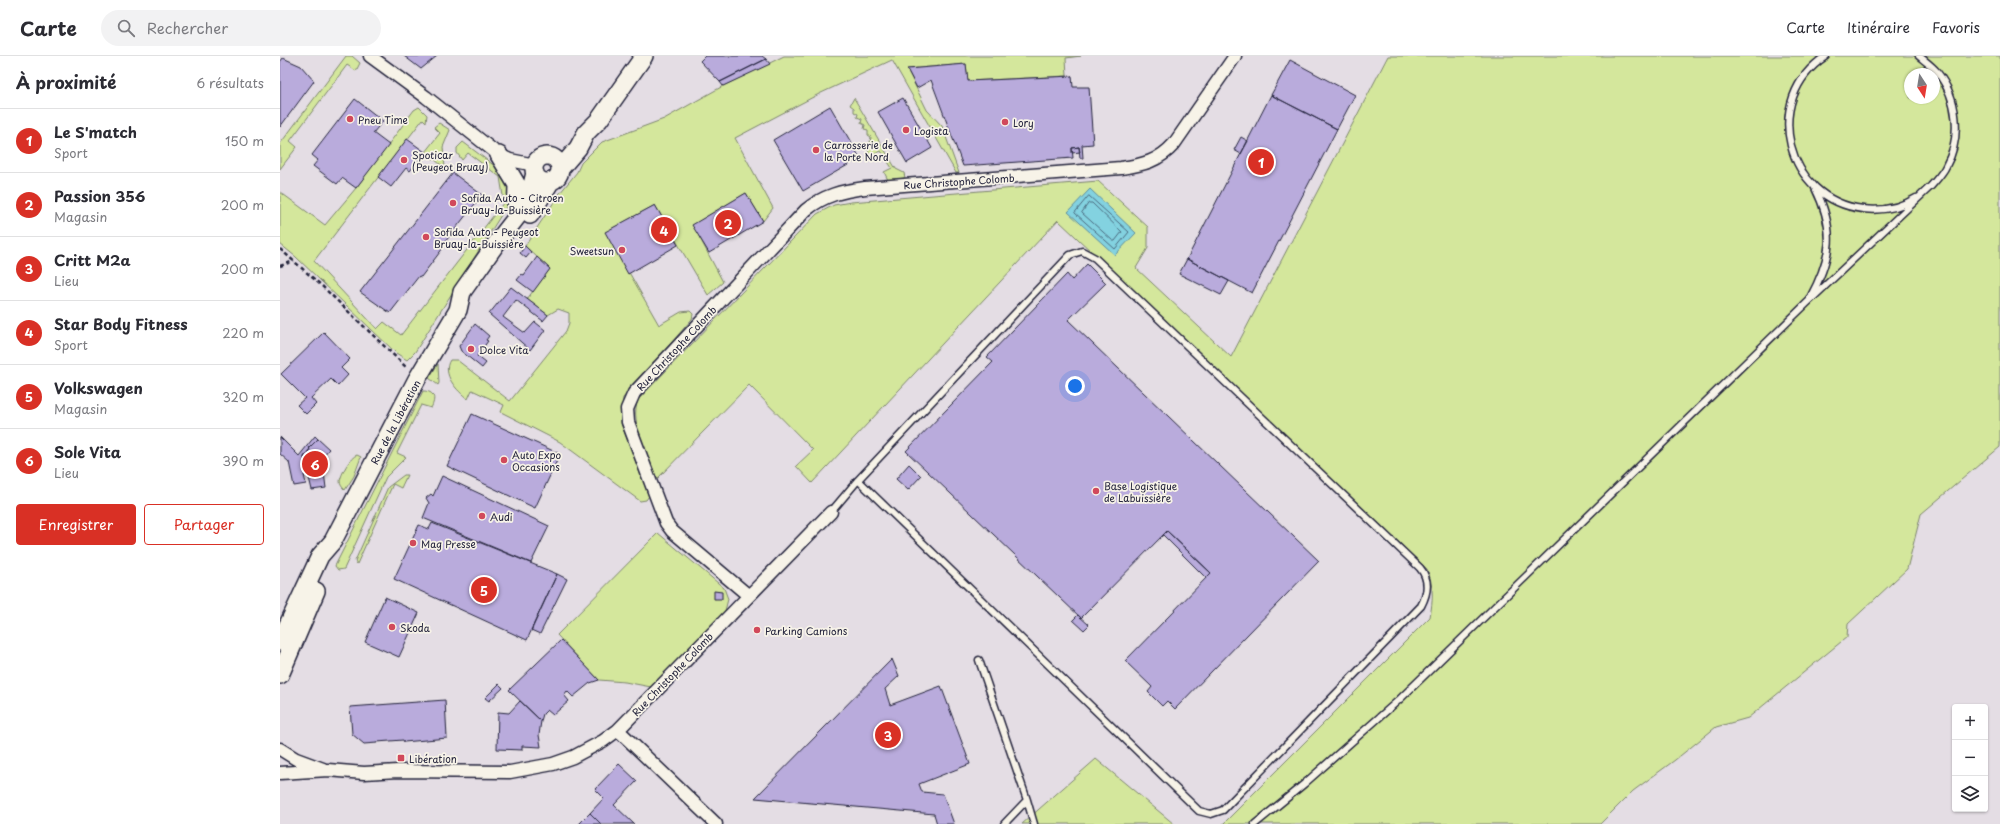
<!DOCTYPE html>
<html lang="fr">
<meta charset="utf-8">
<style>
body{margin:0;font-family:"Playpen Sans",sans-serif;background:#f2f2f3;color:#2b2b33}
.controls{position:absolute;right:12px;bottom:12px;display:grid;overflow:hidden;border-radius:4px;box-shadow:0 1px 3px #0004}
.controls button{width:36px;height:36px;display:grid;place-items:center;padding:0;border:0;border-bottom:1px solid #e1e1e2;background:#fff;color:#2b2b33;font:20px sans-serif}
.compass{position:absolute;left:1624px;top:12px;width:36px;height:36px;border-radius:50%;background:#fff;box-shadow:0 1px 3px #0004;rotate:168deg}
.you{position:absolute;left:795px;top:330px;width:14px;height:14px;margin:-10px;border:3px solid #fff;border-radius:50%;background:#1a73e8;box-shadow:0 0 0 6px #1a73e833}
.badge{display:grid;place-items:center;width:26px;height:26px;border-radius:50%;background:#d93025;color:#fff;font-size:13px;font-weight:700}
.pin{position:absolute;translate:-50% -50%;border:2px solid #fff;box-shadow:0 1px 4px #0006}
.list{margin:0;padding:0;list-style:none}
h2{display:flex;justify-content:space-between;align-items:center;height:52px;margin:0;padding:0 16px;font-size:17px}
h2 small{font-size:13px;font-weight:400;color:#7c7c81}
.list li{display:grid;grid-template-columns:26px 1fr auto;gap:12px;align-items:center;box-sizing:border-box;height:64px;padding:0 16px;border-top:1px solid #e1e1e2}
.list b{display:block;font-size:15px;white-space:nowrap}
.list p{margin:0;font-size:13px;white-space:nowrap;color:#7c7c81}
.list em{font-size:13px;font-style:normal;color:#7c7c81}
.actions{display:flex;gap:8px;padding:12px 16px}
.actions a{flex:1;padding:9px 0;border:1px solid #d93025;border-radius:4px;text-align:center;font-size:14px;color:#d93025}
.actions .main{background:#d93025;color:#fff}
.icon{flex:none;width:22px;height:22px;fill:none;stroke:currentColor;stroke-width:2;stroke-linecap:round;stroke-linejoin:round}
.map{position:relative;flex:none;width:1720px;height:768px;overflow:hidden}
header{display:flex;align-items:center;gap:24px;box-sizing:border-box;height:56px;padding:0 20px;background:#fff;border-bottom:1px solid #e1e1e2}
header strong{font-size:19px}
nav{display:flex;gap:22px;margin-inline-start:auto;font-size:14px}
.search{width:280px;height:36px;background:#f2f2f3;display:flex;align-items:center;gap:10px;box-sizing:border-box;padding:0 14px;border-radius:22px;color:#7c7c81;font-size:15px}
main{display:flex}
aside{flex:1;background:#fff}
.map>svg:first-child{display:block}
.green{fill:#d4e79c;stroke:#7b846c;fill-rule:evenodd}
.water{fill:#83d2e0;stroke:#5c8c9e}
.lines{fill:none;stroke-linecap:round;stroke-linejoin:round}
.shore{stroke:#49687d;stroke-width:1}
.building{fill:#b9abdc;stroke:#22223b}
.service-casing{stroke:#22223b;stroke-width:9}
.minor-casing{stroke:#22223b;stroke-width:15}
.secondary-casing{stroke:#22223b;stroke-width:20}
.path{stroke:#22223b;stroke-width:2.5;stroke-dasharray:4 3;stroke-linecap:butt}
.service{stroke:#f7f3e8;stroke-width:6}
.minor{stroke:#f7f3e8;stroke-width:12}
.secondary{stroke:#f7f3e8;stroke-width:17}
.poi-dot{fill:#d1495b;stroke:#f7f3e8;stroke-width:1.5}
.labels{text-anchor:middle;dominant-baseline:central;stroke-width:3.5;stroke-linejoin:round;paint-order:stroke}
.poi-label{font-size:10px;fill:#22223b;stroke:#f7f3e8;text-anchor:start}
.street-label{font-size:10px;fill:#22223b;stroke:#f7f3e8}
</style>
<header>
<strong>Carte</strong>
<div class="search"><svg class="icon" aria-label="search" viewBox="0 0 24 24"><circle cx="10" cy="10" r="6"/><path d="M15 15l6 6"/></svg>Rechercher</div>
<nav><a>Carte</a><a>Itinéraire</a><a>Favoris</a></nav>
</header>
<main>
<aside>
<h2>À proximité<small>6 résultats</small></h2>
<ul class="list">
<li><span class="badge">1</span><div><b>Le S'match</b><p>Sport</p></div><em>150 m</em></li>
<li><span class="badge">2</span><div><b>Passion 356</b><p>Magasin</p></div><em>200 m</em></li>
<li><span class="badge">3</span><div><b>Critt M2a</b><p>Lieu</p></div><em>200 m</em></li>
<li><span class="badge">4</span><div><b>Star Body Fitness</b><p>Sport</p></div><em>220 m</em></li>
<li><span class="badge">5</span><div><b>Volkswagen</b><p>Magasin</p></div><em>320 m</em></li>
<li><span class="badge">6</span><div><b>Sole Vita</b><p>Lieu</p></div><em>390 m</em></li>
</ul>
<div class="actions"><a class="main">Enregistrer</a><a>Partager</a></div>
</aside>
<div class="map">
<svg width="1720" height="768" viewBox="0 0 1720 768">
<rect width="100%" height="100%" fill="#e4dde4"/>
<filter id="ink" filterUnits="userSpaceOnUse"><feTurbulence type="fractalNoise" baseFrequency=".025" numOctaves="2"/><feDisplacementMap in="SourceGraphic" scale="8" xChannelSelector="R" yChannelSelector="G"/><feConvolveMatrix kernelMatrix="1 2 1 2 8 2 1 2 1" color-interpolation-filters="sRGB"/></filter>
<g filter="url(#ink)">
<path class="green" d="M66,0h6l8,7 -4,8 -9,-6 -57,76 7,6 -17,22v-25z
M504,0h297l-15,2 1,18 -99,5 -2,-17 -59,5 20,41 15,16 17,47h-3l-64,-113 -73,34 -84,44 38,70 -10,13 -17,-28 -53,32 30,57 -15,13 -53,-90 -49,27 53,93 22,-13 9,-1 3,3 -1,5 -69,79 -2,25 28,73 -3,4 -6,1 -80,-59 -59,-30 3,-7 -32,-15 -4,9c-11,-8 -27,-25 -18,-39h7l53,41 56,-70 3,-8v-10l-11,-4 -10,6 -21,-16 23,-30 -25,-23 35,-53 17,-21 4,-9 21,-21 62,-23 59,-33z
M1108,0h612v391l-79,67 -14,55 -59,55 -1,13 -99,81 -32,9 -41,33 -42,31 -33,33h-377l207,-207c3,-17 4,-31 -3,-48l-369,-349 -246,263 -16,-17 17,-16 -64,-65 -92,94c-8,-22 -28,-56 -19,-79l179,-186 17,-9 17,-3 247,-21 50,46v21l-12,20 95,89zM1630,18h24v24h-24z
M574,42l42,71 8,4 1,5 -17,2 -4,-8 8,-4 -11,-17 -10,5 -3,-4 3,-15 -3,-2v-5l-4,-1 1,-4 -4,-2 1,-4 -5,-2 1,-3 -4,-2v-4l-4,-3z
M139,51l8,8 -1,7 -3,-3 -109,142 63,68 7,-7 17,13 103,-133 -4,-25 -32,-24 -6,7 -5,-7v-5l6,-6 37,28 7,11 2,15 -1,8 -93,148 -8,8 -11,-7 -100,-96 -16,-13v-52l45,33 31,-37 58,-78z
M159,67l11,7 -7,17 2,21 -20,-16 15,-19 -6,-6z
M158,308l1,19 -1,2 -9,-7z
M143,335c12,0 13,8 8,17l-10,-3 -24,48 9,4 -20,20 -42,92 -6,1 -3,-4z
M77,399l4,2 -7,19 -9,14c-3,-3 -5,-5 -5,-9 1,-7 10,-24 17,-26z
M124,419h3l-6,13 -8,-4 -36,80 -2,-3 33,-74z
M378,477l66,55 4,11 -3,12 -74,76 -26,-5 -26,-2 -42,-45z
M816,703l78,65h-152z"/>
<path class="water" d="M810,133l46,44 -21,22 -47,-43z"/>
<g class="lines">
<path class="shore" d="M809,140l40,36 -14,17 -40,-36z
M809,147h3l30,29 -7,9h-2l-31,-28z"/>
</g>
<path class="building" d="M124,0h33l-16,13z
M425,0h57l4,3 -46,23 -20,-21z
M3,2l18,8 13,15 -34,46v-65z
M486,3l4,5 -47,22 -3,-4z
M1010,4l65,35 -18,34 -66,-34z
M686,8l2,17 104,-5 1,11h16l4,57 -11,1 1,13h-3l-1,-11 -7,1 1,10 -110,8 -32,-86 -14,8 -10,-19z
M991,39l66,34 -85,164 -65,-34z
M623,42l29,50 -25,15 -29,-51z
M75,43l28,22 -10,12 16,12 -33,43 -14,-10 -5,6 -24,-18 5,-6 -6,-5z
M550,50l30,52 -57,33 -30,-51z
M961,81l7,4 -7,13 -7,-4z
M127,83l18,13 -15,19 -4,-3 -15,19 -13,-10z
M799,91l1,5 -8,1v-5z
M173,117l29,22 -41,52 2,1 -22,29 -2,-1 -29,37 -30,-21z
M466,137l17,28 -54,32 -17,-28z
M375,149l23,40 -50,29 -23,-42z
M245,190l6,6 -5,6 -6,-5z
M257,201l13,12 -17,23 -16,-12 5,-6 2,1z
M907,203l42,22 -8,14 -42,-21z
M807,208l19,19 -38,37 251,241 -144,148 -8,-8 -5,5 -14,-14 4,-5 -27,-26 86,-88 -44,-42 -86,87 -175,-167 87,-89 -6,-5 80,-83 5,6z
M231,231l37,28 -5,6 -27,-21 -13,17 22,16 10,-11 10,8 -15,20 -41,-36z
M195,268l14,12 -3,4 2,1 -11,15 9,7 -4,5 -21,-17 -2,-5z
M44,276l26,27 -9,9 7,7 -10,11 -7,-7 -20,19 5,6 -10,10 -9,-9 8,-7 -24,-24z
M192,358l88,40 -25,54 -88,-42z
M35,380l3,3 -9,9 1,1 -6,8 4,17 -4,1 2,9 -12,2 -5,-24 -9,-8v-17l19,19z
M38,383l11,10 -7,8 4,31 -14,2 -8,-33 6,-8 -1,-1z
M629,408l12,12 -13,14 -12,-11z
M162,420l107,50 -18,37 -108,-45 6,-15 -3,-5 5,-4 2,2z
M152,467l125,51 -30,66 -133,-61 25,-54 10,4z
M887,475l44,42 -5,5 -43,-43z
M277,518l10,5 -27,55 -9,-4z
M434,535l8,1v7h-8z
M105,541l34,16 -20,44 -34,-15z
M798,559l11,10 -5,5 -11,-10z
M281,584l38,40 -9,3 -17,14 -6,-6 -3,4 5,6 -16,14 -6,-5 -4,4 -2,7 -32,-31z
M612,603l7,17 -14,13 5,16 51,-19 29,78 -51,20 3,8 21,2 11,30h-17l-3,-10 -179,-16z
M219,628l4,4 -14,13 -4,-3z
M165,644l2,38 -43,4 -1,-2 -26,2v1l-13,1 -12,-10 -2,-27z
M240,645l21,20 -2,14 2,12 -19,-1v4l-25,-1 1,-37 11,1z
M339,708l18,17 -23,24 20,19h-33l-11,-11 14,-15 -9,-9z
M310,757l11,11h-22z"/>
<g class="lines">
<g class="service-casing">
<path id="service" d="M1546,0c-66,43 -40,144 37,153 18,2 37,-1 53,-11
M1530,242c22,-41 26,-68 5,-110
M551,456l27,-32 212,-225 12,-4 13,7 325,310c10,12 8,25 1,38l-198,204 -12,4 -12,-3 -341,-331
M699,604l48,140 -23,24
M747,744l7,24
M975,768l49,-40 96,-85 407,-396 124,-117c5,-6 12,-13 15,-20 16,-29 12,-68 -9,-94 -5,-6 -12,-11 -18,-16"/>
</g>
<g class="minor-casing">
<path id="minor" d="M90,0l56,41 73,58 11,5 25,5
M469,540l-77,-65 -6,-8 -38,-101 -1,-13 7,-16 172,-183c18,-15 36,-19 59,-22l256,-20c22,-3 38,-7 53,-24l61,-88
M338,674l98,94
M0,693l16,10 27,10
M0,717l48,-3 36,3 34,-2 112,1 43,-8 20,-7 30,-16 15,-11 213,-218"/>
</g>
<g class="secondary-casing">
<path id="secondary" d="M219,99l18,30 -1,33
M254 113a13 13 0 1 1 26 0a13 13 0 1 1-26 0Z
M280,113l18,-21 8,-15 13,-13 45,-64
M250,159l21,-34
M0,586l40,-86 13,-15 84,-162 41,-69 4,-18 36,-51 29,-37 8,-31
M0,619l36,-84"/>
</g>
<path class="path" d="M0,193l42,37 85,82
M0,210l14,-5"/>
<use href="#service" class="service"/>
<use href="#minor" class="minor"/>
<use href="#secondary" class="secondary"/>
</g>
</g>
<g class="poi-dot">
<circle cx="70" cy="63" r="4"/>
<circle cx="725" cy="66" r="4"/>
<circle cx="626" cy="74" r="4"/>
<circle cx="536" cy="94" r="4"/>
<circle cx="124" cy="104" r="4"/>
<circle cx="173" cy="147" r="4"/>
<circle cx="146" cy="181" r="4"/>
<circle cx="342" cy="194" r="4"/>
<circle cx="191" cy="293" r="4"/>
<circle cx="224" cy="404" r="4"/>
<circle cx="816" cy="435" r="4"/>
<circle cx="202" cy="460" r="4"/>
<circle cx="133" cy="487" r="4"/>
<circle cx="112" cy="571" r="4"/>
<circle cx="477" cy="574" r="4"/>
<rect x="117" y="698" width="8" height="8" rx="2"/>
</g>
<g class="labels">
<g class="poi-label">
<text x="78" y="63">Pneu Time</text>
<text x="733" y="66">Lory</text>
<text x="634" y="74">Logista</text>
<text x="544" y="88">Carrosserie de<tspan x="544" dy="12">la Porte Nord</tspan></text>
<text x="132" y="98">Spoticar<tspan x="132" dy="12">(Peugeot Bruay)</tspan></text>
<text x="181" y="141">Sofida Auto - Citroen<tspan x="181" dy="12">Bruay-la-Buissière</tspan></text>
<text x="154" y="175">Sofida Auto - Peugeot<tspan x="154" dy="12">Bruay-la-Buissière</tspan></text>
<text x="334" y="194" text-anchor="end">Sweetsun</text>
<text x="199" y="293">Dolce Vita</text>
<text x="232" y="398">Auto Expo<tspan x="232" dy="12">Occasions</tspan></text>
<text x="824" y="429">Base Logistique<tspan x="824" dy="12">de Labuissière</tspan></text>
<text x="210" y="460">Audi</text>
<text x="141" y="487">Mag Presse</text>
<text x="120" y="571">Skoda</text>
<text x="485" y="574">Parking Camions</text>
<text x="129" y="702">Libération</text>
</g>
<g class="street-label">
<text transform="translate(679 125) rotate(-4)">Rue Christophe Colomb</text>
<text transform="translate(396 292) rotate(-47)">Rue Christophe Colomb</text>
<text transform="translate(115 366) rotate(-62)">Rue de la Libération</text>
<text transform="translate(392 618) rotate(-46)">Rue Christophe Colomb</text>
</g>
</g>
</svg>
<div class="controls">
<button>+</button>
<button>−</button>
<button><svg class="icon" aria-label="layers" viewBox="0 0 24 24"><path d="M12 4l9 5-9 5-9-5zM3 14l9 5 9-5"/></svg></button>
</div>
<svg class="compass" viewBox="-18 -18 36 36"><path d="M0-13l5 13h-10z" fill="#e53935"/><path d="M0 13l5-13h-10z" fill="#7c7c81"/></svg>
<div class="you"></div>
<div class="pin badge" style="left:981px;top:106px">1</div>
<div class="pin badge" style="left:448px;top:167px">2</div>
<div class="pin badge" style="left:608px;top:679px">3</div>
<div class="pin badge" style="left:384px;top:174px">4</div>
<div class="pin badge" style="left:204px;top:534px">5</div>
<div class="pin badge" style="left:35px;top:408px">6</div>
</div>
</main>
